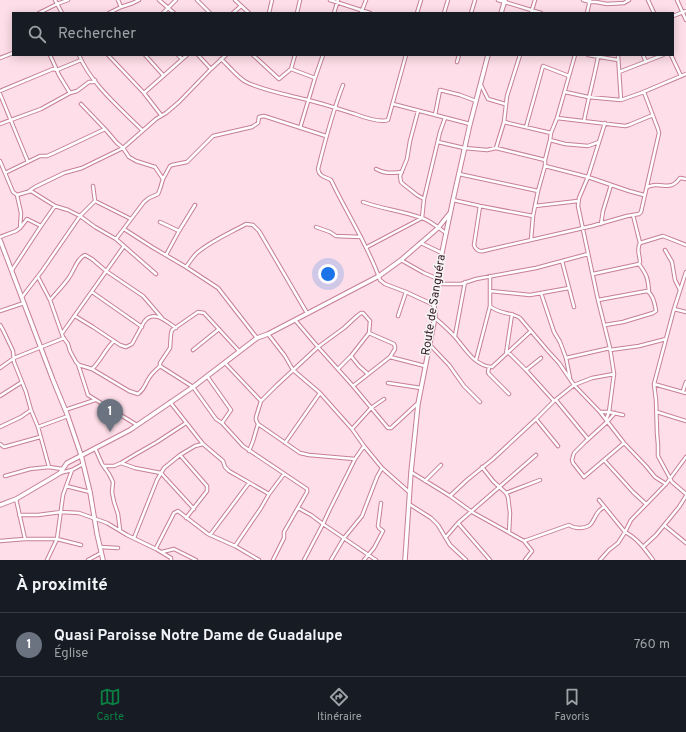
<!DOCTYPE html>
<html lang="fr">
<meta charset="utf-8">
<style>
body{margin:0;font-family:Overpass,sans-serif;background:#20242c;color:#f1f3f6}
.you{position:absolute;left:328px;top:274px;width:14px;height:14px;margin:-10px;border:3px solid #fff;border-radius:50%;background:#1a73e8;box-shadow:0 0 0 6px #1a73e833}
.badge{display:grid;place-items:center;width:26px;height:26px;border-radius:50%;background:#0b8043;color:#fff;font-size:13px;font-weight:700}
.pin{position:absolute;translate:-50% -33px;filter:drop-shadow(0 1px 2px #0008)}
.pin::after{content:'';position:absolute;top:21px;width:14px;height:12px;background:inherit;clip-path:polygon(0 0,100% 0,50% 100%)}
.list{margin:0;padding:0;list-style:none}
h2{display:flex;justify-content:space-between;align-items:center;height:52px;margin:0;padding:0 16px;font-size:17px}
h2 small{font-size:13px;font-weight:400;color:#9ea1a6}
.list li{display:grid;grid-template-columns:26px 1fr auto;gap:12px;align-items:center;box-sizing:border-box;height:64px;padding:0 16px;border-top:1px solid #363941}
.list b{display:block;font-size:15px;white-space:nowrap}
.list p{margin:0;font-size:13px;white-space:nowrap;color:#9ea1a6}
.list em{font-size:13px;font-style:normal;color:#9ea1a6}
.icon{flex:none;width:22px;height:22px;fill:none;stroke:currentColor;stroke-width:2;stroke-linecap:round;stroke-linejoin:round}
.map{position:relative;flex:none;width:686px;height:560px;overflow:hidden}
.search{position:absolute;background:#171b24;box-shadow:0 2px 10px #0003;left:12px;right:12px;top:12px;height:44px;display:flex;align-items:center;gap:10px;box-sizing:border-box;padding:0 14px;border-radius:0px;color:#9ea1a6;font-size:15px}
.sheet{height:116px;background:#171b24}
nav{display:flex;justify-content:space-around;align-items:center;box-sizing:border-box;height:56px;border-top:1px solid #363941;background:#171b24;font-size:11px;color:#9ea1a6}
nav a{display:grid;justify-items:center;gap:2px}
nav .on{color:#0b8043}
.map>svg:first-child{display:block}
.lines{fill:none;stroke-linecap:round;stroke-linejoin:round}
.street-casing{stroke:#c67f97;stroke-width:4.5}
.secondary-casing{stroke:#c67f97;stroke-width:5.5}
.street{stroke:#fff;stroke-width:2.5}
.secondary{stroke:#fff;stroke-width:3.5}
.labels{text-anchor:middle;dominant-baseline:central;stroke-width:3;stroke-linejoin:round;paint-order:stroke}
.street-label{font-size:12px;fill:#361a24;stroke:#f5f5f5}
</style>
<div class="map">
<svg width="686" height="560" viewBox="0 0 686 560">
<rect width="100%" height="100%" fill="#fedee8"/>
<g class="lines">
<g class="street-casing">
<path id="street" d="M55,0l7,13
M118,0l3,7
M159,0l15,13
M197,0l13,13
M235,0l14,13
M330,0l40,13
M498,0l43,13
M583,0l7,2h6l11,2 17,-1 5,-3
M648,0l6,13
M677,0l9,20
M39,13l18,-9 11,-4
M109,13l12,-6 12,-4 6,-3
M163,13l13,-13
M233,13l8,-7
M269,13l3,-13
M297,13l3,-13
M334,13l4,-13
M361,13l5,-13
M417,13l4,-13
M444,13l4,-13
M471,13l4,-13
M531,13l4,-13
M587,13l3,-13
M673,16l13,-5
M50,55l9,20 11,18 7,-2 12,-9h4l2,-2
M79,55c12,29 41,53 63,75
M108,55l36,38 17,22
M145,55l18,20
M178,55l4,4
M198,55l13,14
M253,55l26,24 12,-10 4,-14
M588,55l30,5
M618,55l3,45
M643,55l3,7
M671,55l10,21
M0,58l13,-5
M221,59c7,6 17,19 25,23 18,9 42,13 62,18 16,4 31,9 47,14 8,3 25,9 33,6l18,-65
M457,62l2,-7
M291,69l24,9
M619,72l44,-17
M343,85c-11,28 -18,56 -25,84 1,8 8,8 13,11 16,34 37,65 49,100l5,4 21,8 28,13
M481,85l7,14 17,5
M0,91l53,-22 4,1 24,-10
M565,92l23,5 33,3 20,-7 45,-19
M144,93l43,-38
M0,94l28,68
M81,104l24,25 12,14 6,5 6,9 7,4 19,6 8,12
M393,104l77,20
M418,111l-8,30 -3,18 -7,17 1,6 2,2 14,11 7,4
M435,115l5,-25 20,5 16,6
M557,118l68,8 4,-1 24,-10
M584,121c4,-22 10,-42 14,-64
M504,122l47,11
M605,123l-17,54 -9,21 -1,8 20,94 12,48 4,26 -5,38 -3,8
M0,124l41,-15 29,-16
M526,127l17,-61 26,10
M300,128l15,-50 8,-23
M550,140l15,4 23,2 11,-4
M438,142l26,6 23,2 9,-2 49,12
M496,148l8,-26 3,-26 13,-41
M0,161l13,31 4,3
M545,166l43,11 41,14 15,4
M376,169c9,5 15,4 26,3
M5,173l35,-17h7l7,-3 51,-24
M459,174l79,17
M647,187c3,-1 6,-2 9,-2 11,0 16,4 24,-7l6,1
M29,191l6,-4 29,-14 18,-5 41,-20 33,-29 10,-6 13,-11 32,-33 15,-14
M453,200l27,6 53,10
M95,201l36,18
M363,202c19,7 40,9 59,16 9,3 16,10 24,15
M480,206l-6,39c1,4 5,7 9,6l109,-25 35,-10 12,-2 2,-2 18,-79 -1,-4 -14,-37
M535,206l43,-5
M633,215l7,28
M160,222l19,9 16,-26
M601,224l2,-13 8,-26
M316,227l14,5 6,4 25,1
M20,228l7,-9 14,7 14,-20 13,4 12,6 15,11 21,12 40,35
M124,229l28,18 34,20 32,21 39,50
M0,237l16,-6 4,-3 1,-15 -4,-18 14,-4 24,15
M116,239l28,-37 5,-4 9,-4 2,-5 3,-10 7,-13 2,-1 15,-3 26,-26 39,-9 6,-4 1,-6 5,-1 62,20
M531,240l2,-24 5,-25 7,-25v-6l5,-20 1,-7 6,-15 18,-63
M421,243l21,10
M367,247l55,-29 2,-19 16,-67 5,-14
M665,250l7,12 3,18 5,10
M166,255l13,-24
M401,260l23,13 14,6
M562,261l12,46
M639,264c8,11 9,14 10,28
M186,267c4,-5 7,-11 12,-15 15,-12 32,-19 48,-28l7,1 6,6 48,82
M12,270l29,-44
M686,272l-12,37 -20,75 2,16 1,33 1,12v11l14,26 14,12
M593,274l46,-10 1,-2c0,-6 -4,-13 0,-19l23,-7 23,9
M38,277l12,23 13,37 5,7 2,7 6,11 3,3 13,4 37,22 9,3c8,-6 6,-9 11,-16 3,-5 7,-8 11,-12
M438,284h23l15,-5 60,-11 52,-14
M490,291l40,4 39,-7
M92,292l50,35
M541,293l13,39 6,10 6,16 4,20
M22,297l20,-26 38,-55 15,-15 -2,-15
M50,300c7,-8 15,-16 20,-24 5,-8 7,-17 15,-21l7,4 14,12 37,25 19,22
M598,300l49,-9c6,3 8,13 9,20l-3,2 -30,9 -18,3
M490,306c8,8 21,6 30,12l28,33 11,12 15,22 26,27 24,31 22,23 9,11 11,7
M674,309l12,3
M0,311l24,-8
M75,316l18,11 27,18 6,2 6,-3 12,-22c9,-13 22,-1 32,6
M398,316l8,-24
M435,318c7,6 15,13 21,20 10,12 19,28 36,29l39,-36
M295,320l23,27 35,39 35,42h3l26,-24
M0,325l3,5 10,21 1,11 12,30 5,18 7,17 30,-11
M63,332l61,-86
M268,334l17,22 8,14 27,23 32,36 12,17 18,22 27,24
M455,336l10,-54
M430,345l19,20 15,21 16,16
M193,350l26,-21
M610,350l29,-4 27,-7
M239,351l-35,-38 -6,-1 -26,18 -1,4 -1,14 -10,15v3l33,21 23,32 6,4 21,23 64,43v3l-23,40v6l-11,22
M508,352l18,18 28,31
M506,354l6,-40
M351,356l8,10 9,8
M390,357l35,9
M566,358l44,-10
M476,360l14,-54v-30
M225,363l36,38
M78,364l10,31 49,30
M489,367l-1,5 1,2 20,20
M0,368l14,-10 50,-20
M92,369c9,-8 13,-20 22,-28
M338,369l13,-13 18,-23
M526,370l15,-12
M207,376l24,34 -9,13
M388,383l33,5
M654,384l32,9
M353,386l37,-29 5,-8v-2l-1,-3 -25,-11 1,-12 -7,-8h-2l-4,3 -13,12 -26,19 -42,39 -15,15 -5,16v3l2,4 42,29 9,2 46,4 9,-13
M683,391l3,-9
M0,396l22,-14
M556,400l32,39
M170,402l33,42 20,17 2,6 4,4 40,23
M65,410l30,-10
M601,412h8l14,3
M657,412l29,9
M615,413l-8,9 -22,20 -11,11 -2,7 1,3 11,14 40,-34
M536,419l22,27
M0,427l21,-10 10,-7
M38,427l11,40
M352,429l19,-21 13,-9
M285,443l35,-50
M0,444l4,3 36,-10
M95,448l7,16 7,10 4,8 -1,10 2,10 4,12 2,16
M249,451l4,-10 5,-17
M180,455l27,31v5l-21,27
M604,460l29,32 13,12
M121,463l14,5 26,5 33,36
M104,466h10l7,-3 15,-9 21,-12 29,-19
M482,467l11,14 13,12 2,4 2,16 -1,20
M411,472l39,24 22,16 52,29 8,10 -7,9
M60,473l12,-3 11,-6
M5,476l25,-7 19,-2 13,2
M425,481l16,-16
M66,486l24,6
M506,493l34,-13
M450,496l17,-16 26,-21 43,-40 18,-18 20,-16 18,-7 22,-4
M16,499l9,40
M599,500l26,32c12,6 20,17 28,28
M409,504l22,14 7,7 12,20 16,15
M298,508l13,7 12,9 53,36
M19,515h19l23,-3 18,1 28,10 20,12 29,14 15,9v2
M458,523l32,37
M664,525l22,18
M210,535l39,-52
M446,537l12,-14 78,-68
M134,538l23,-58 7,-12 16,-13 15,-9 8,-2
M0,541l25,-2h32l24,6
M524,541l45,-16c6,4 15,4 21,0 4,-4 5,-10 9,-14 2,-2 4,-3 5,-4
M235,546l26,-38 8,-14 15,-20
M100,547l18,1
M643,547l13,-12 23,-28 7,-11
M156,548l18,-35 4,-2 30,23 27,12 24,14
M162,552l12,-3 22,11
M47,560l10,-21 6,-44 9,-25
M88,560l13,-7
M304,560l19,-36 6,-13 26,-52
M331,560l13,-22 18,-22 15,-39 5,-9
M364,560l10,-12 9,-17 -4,-3 -1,-2 3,-23
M600,560l9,-10 9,-7 7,-11 6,-12 35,-36 20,-27"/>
</g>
<g class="secondary-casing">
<path id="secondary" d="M501,13l4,-13
M0,240l53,140 14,34 14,41 9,37 7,42 6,26
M0,505l16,-6 34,-20 10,-6 7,-10 63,-33 63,-43 64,-49 11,-4 111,-58 22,-16 37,-32 12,-15
M405,560l6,-88 7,-68 17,-87 -1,-12 6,-43 13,-62 17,-76 18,-69"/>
</g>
<use href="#street" class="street"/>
<use href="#secondary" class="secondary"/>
</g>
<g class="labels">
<g class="street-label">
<text transform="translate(434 305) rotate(-81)">Route de Sanguéra</text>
</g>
</g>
</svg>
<div class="you"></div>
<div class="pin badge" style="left:110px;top:432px;background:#6b7280">1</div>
<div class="search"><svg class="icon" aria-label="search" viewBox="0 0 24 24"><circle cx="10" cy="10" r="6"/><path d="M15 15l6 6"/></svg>Rechercher</div>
</div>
<section class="sheet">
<h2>À proximité<small></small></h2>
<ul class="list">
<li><span class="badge" style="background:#6b7280">1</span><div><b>Quasi Paroisse Notre Dame de Guadalupe</b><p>Église</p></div><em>760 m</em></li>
</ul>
</section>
<nav>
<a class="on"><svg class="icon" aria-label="map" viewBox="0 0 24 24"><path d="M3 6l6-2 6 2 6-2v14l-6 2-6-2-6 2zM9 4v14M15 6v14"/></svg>Carte</a>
<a><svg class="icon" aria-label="directions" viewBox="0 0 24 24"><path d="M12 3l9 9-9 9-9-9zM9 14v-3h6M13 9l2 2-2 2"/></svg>Itinéraire</a>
<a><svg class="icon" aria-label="saved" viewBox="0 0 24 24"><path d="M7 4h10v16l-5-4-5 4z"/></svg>Favoris</a>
</nav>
